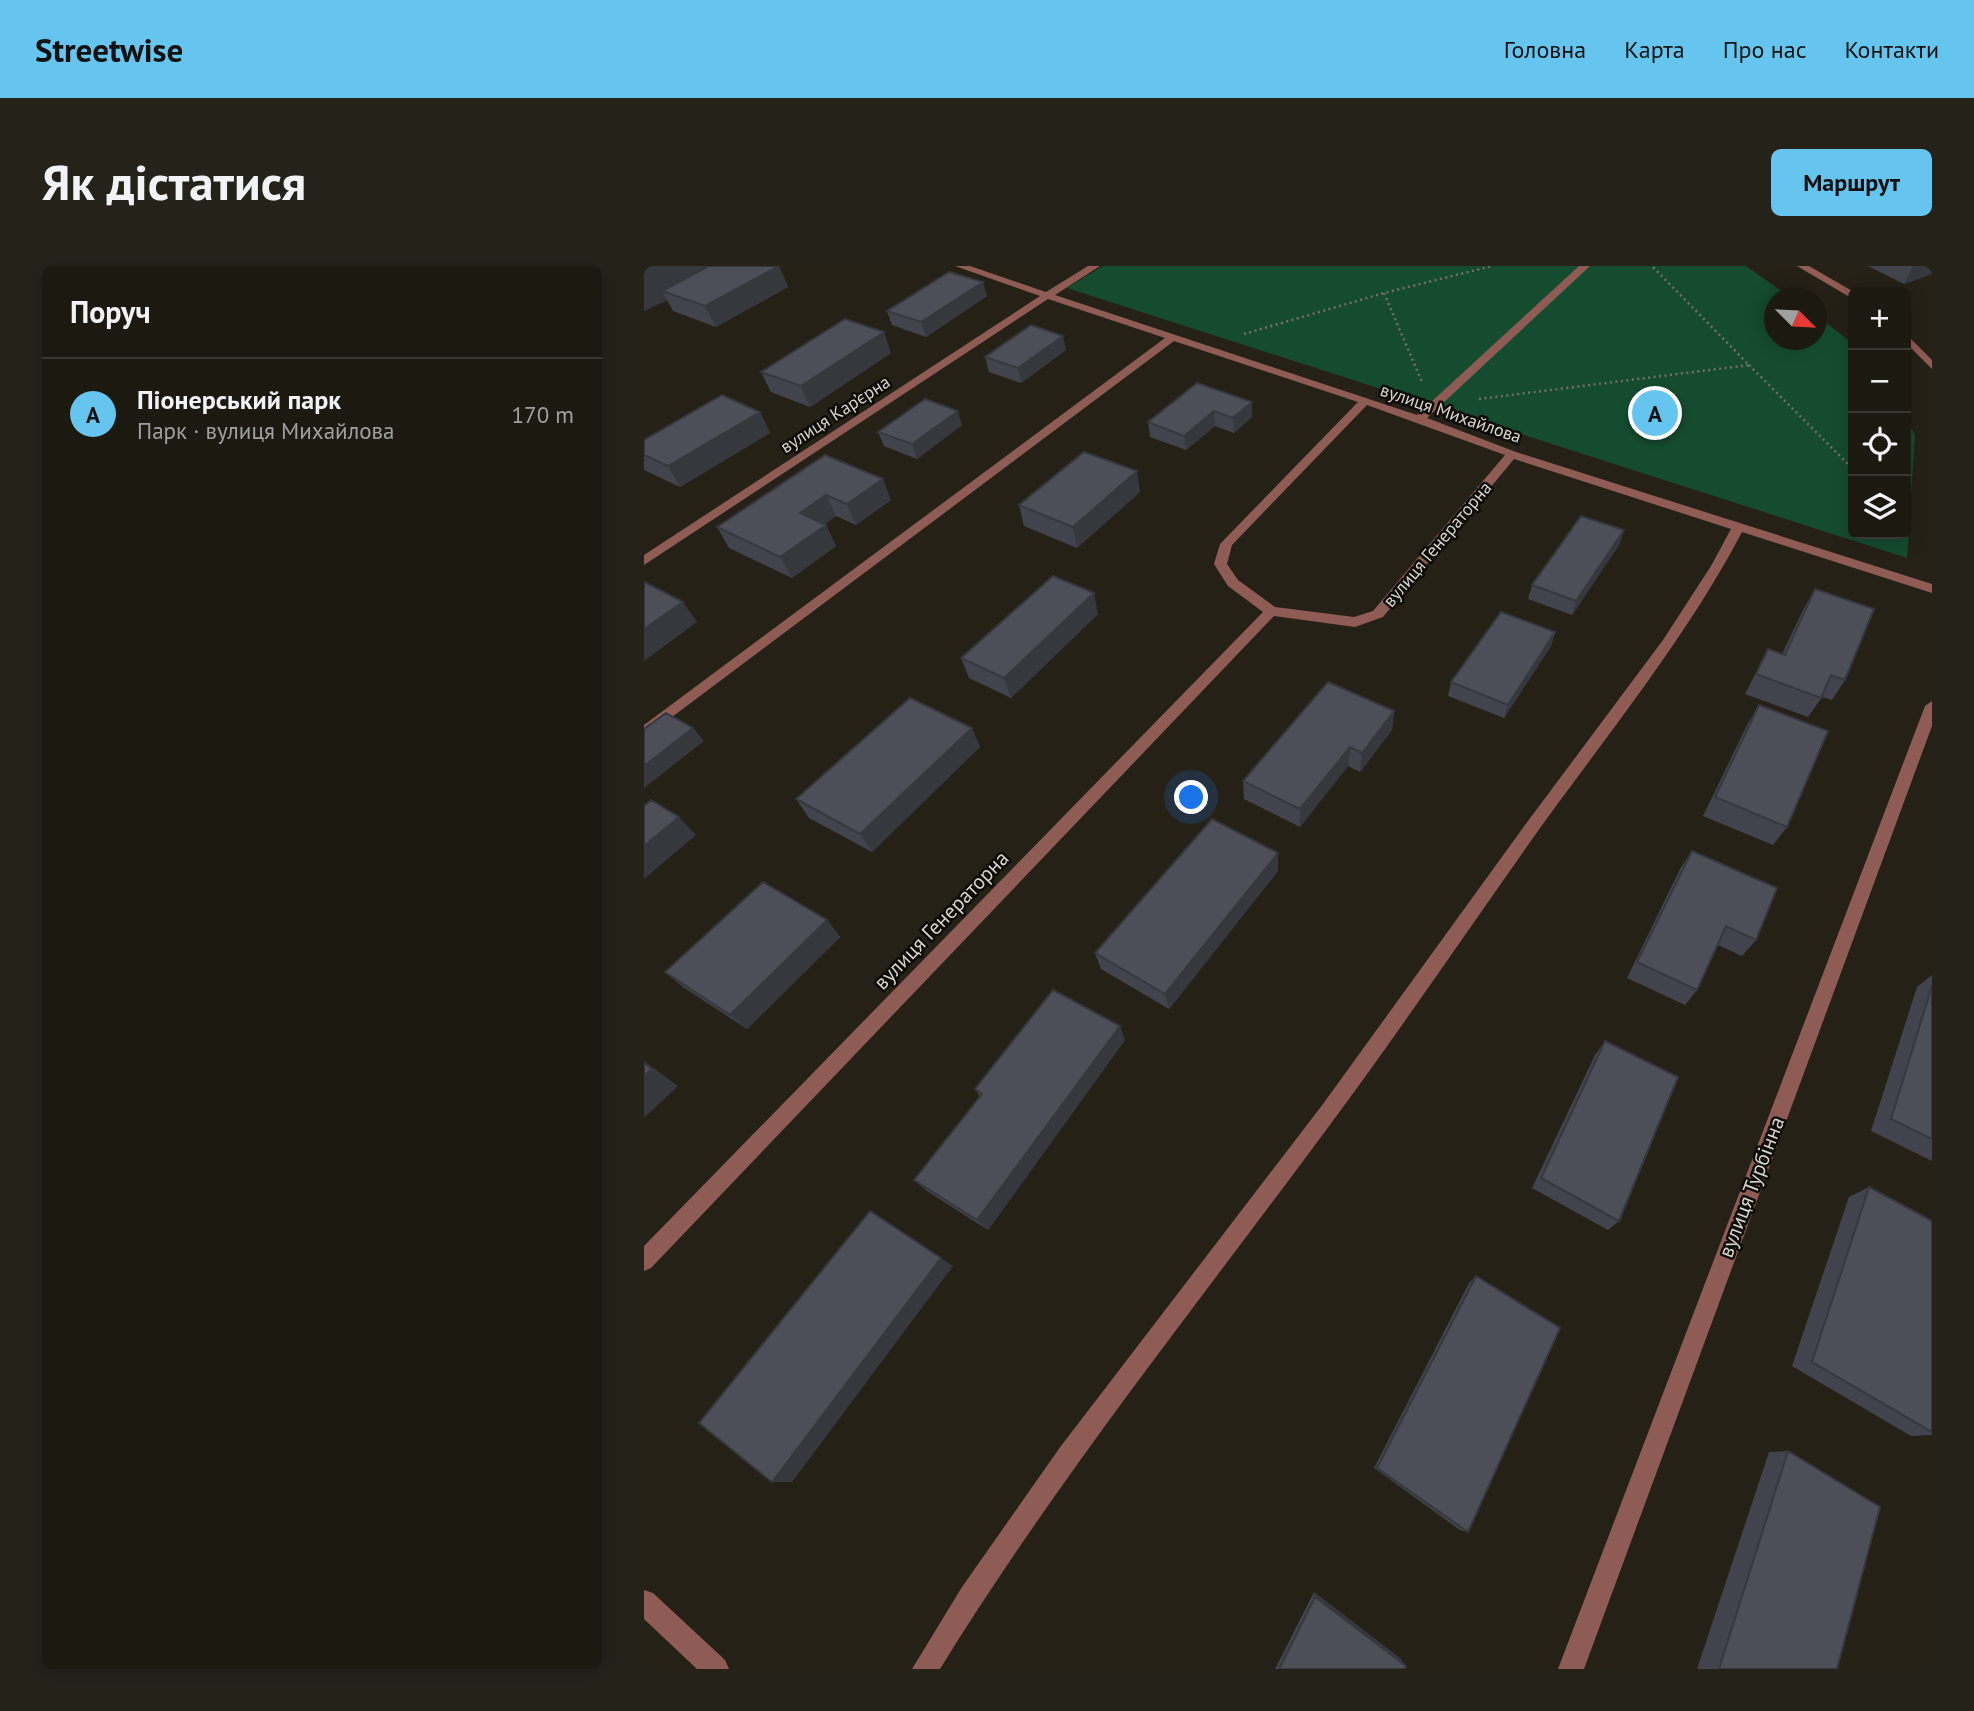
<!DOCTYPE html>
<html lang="uk">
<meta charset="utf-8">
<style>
body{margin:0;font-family:"PT Sans",sans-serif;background:#25221a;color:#f1f3f6}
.controls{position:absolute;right:21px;top:21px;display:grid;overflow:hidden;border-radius:10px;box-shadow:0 4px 18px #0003}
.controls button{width:63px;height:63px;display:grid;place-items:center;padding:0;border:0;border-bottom:2px solid #3a3831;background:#1c1911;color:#f1f3f6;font:35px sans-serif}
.compass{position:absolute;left:1120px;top:21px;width:63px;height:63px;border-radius:50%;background:#1c1911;box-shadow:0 4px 18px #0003;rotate:114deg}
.you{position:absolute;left:548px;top:532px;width:24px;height:24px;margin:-18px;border:5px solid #fff;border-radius:50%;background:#1a73e8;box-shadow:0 0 0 10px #1a73e833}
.badge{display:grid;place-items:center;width:46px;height:46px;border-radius:50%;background:#65c5ee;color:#111;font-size:23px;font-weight:700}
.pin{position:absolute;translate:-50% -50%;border:4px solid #fff;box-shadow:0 2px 7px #0006}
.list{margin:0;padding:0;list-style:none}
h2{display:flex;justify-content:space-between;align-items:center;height:91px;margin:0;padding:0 28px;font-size:30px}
h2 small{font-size:23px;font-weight:400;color:#a0a09f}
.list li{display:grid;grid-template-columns:46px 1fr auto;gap:21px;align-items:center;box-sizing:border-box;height:112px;padding:0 28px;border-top:2px solid #3a3831}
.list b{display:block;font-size:26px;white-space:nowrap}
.list p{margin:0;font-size:23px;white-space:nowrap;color:#a0a09f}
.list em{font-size:23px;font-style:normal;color:#a0a09f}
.icon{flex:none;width:38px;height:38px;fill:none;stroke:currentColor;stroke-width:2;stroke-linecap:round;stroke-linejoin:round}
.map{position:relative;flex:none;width:1288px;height:1403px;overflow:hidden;border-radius:10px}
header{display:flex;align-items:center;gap:42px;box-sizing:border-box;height:98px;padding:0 35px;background:#65c5ee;color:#111}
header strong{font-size:33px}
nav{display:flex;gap:38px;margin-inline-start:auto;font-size:24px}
.intro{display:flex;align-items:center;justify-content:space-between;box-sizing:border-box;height:168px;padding:0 42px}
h1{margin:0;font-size:49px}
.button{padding:18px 32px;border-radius:10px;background:#65c5ee;color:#111;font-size:24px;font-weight:700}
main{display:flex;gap:42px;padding:0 42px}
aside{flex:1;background:#1c1911;border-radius:10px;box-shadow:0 4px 18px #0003}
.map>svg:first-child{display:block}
.green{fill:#154c2f}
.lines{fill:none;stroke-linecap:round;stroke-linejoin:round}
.path-far1{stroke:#747067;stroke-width:2.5;stroke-dasharray:2 3.5;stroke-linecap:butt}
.path{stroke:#747067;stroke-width:3.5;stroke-dasharray:2.5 4.5;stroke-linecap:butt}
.minor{fill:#8f5b55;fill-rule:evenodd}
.wall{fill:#43434d}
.shaded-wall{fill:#37373e}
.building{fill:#4e4e59;stroke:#37373e;stroke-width:2}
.labels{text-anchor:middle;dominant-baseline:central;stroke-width:5;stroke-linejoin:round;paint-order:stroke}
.far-street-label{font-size:18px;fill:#d7d4cd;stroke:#0d0b07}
.street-label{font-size:21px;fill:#d7d4cd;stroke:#0d0b07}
</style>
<header>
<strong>Streetwise</strong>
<nav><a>Головна</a><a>Карта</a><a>Про нас</a><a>Контакти</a></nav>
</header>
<div class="intro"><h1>Як дістатися</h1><a class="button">Маршрут</a></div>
<main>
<aside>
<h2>Поруч<small></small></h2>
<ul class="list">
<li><span class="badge">A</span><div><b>Піонерський парк</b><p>Парк · вулиця Михайлова</p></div><em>170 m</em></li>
</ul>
</aside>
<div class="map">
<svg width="1288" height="1403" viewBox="0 0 1288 1403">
<rect width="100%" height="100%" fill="#262117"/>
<path class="green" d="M459,0h643l44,31 -16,1v42h42l1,-24 36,28v190h53v-113l9,13 -8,124 -840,-270z"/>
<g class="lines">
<path class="path-far1" d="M740,27l38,89
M600,68l140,-41 108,-27
M1105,99l104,104
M835,133l270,-34 -97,-99"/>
<path class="path" d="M1262,256l3,3"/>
<path class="minor" d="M311,0h15l76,26 42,-26h12l-45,29 362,120 162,-149h11l-163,152 89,34 416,132v9l-190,-61c-58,110 -137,205 -209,306 -66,93 -130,188 -198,280 -134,182 -276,358 -395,551h-28l50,-82 99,-141 262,-342 202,-279 138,-185 48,-74 20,-37 -217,-70 -131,158 -28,10 -81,-11 -623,652 -7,3v-25l619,-634 -35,-26 -14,-22 6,-20 138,-142 -184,-61 -530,397v-13l521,-387 -117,-39 -404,266v-10l396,-259zM723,139l138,50 -132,156 -19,6 -79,-10 -37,-27 -11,-16 5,-19z
M1153,0h12l45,26 -1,7z
M1262,68l26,26v9l-26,-26z
M1288,435v25l-348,943h-26l367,-963z
M0,1324l9,3 72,67 4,9h-32l-53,-50z"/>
</g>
<path class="wall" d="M0,0h135l9,21 -72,40 -43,-16 -6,-11 -23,11z
M1224,0h64v8l-28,10z
M343,30l-61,41 -34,-12 -5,-14z
M422,84l-45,33 -32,-11 -4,-15z
M247,87l-81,54 -39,-15 -10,-20z
M553,117l55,34 -18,16 -19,-7 -29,24 -36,-13 -2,-15z
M116,146l10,21 -90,54 -36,-17v-30z
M318,159l-45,34 -33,-13 -6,-14z
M181,189l66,45 -35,25 -20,-9 -11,8 11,22 -44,32 -63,-30 -12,-21z
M496,226l-63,56 -53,-22 -5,-21z
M980,264l-5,15 -47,70 -44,-16 4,-14z
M1171,323l30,91 -13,20 -10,-3 -14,20 -63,-23 23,-45 14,5 21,-44z
M454,348l-87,84 -42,-20 -8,-20z
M911,366l-4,14 -47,72 -56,-22 3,-14z
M1115,439l28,122 -14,18 -70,-29 44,-91z
M750,445l-2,19 -32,42 -12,-6 -48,61 -56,-28 -1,-18z
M336,481l-108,105 -63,-34 -13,-19z
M1048,585l64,89 -14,16 -24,-11 -21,45 -12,15 -58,-27 53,-109z
M634,605l-109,138 -68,-40 -6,-16z
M183,654l13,17 -93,92 -64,-42 -18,-15z
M1288,709v186l-61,-30 46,-144z
M481,774l-137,190 -61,-39 -13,-11 66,-83 -5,-8z
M961,775l14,180 -11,9 -76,-42 63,-133z
M1225,921l63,34v214l-21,1 -119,-70 57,-169z
M832,1010l-8,256 -8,-2 -86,-62 95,-185z
M1144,1185l49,218h-140l72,-217z
M670,1326l87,67 4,10h-130z"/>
<path class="shaded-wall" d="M2,0h88l-72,25 5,9 -23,11v-44z
M135,0l9,21 -72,40 -11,-21z
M1269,0h19v8l-28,10z
M339,16l4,14 -61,41 -5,-15z
M240,66l7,21 -81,54 -9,-21z
M419,70l3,14 -45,33 -3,-15z
M608,136v15l-18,16 -1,-15z
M314,145l4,14 -45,34 -5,-15z
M570,145l1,15 -29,24 -2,-14z
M116,146l10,21 -90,54 -12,-21z
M493,205l3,21 -63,56 -4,-21z
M239,213l8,21 -35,25 -9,-21z
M182,229l10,21 -25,18 -11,-21z
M182,259l10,21 -44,32 -12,-21z
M980,264l-5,15 -47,70 4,-14z
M450,327l4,21 -87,84 -7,-20z
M39,336l14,20 -53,39v-32z
M911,366l-4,14 -47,72 4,-13z
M750,445l-2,19 -32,42 2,-19z
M49,462l11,13 -60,47v-22z
M328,462l8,19 -108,105 -12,-18z
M706,481l-2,19 -48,61v-18z
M35,551l17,18 -52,44v-33z
M634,587v18l-109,138 -4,-15z
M183,654l13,17 -93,92 -17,-14z
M476,760l5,14 -137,190 -11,-10z
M0,795l34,25 -34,32z
M226,945l83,55 -161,216h-20z
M670,1326l87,67 5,7 -91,-69z"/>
<path class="building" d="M65,0h70l-74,40 -43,-15z
M305,6l34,10 -62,40 -34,-11z
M201,53l39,13 -83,54 -40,-14z
M387,59l32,11 -45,32 -33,-11z
M553,117l55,19 -19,16 -19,-7 -30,25 -36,-14z
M78,129l38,17 -92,54 -24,-11v-15z
M281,133l33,12 -46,33 -34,-12z
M440,186l53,19 -64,56 -54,-22z
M181,189l58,24 -36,25 -21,-9 -26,18 26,12 -46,32 -63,-30z
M937,250l43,14 -48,71 -44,-16z
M409,310l41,17 -90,85 -43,-20z
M0,316l39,20 -39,27z
M1171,323l59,20 -29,71 -14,-5 -10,23 -65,-24 12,-25 17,6z
M857,346l54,20 -47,73 -57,-23z
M684,416l66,29 -32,42 -12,-6 -50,62 -57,-28z
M266,432l62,30 -112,106 -64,-35z
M1115,439l69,26 -41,96 -72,-30z
M22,447l27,15 -49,38v-37z
M7,534l28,17 -35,29v-40z
M568,553l66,34 -113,141 -70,-41z
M1048,585l85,37 -21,52 -30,-14 -29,64 -60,-28z
M119,616l64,38 -97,95 -65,-43z
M1288,720v153l-41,-20z
M409,724l67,36 -143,194 -63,-40 68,-86 -7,-5z
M961,775l73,36 -59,144 -78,-43z
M0,797l8,6 -8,7z
M1225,921l63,34v211l-120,-70z
M226,945l71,47 -169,224 -73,-59z
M832,1010l84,52 -92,204 -91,-64z
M1144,1185l92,56 -43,162h-118z
M671,1331l91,69 -1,3h-126z"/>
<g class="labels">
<g class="far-street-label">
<text transform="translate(807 147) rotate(19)">вулиця Михайлова</text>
<text transform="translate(191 148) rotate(-33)">вулиця Кар’єрна</text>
<text transform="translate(793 278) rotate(-50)">вулиця Генераторна</text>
</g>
<g class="street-label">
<text transform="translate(297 654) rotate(-46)">вулиця Генераторна</text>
<text transform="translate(1107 921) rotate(-69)">вулиця Турбінна</text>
</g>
</g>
</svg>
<div class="controls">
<button>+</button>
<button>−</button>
<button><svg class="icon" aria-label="locate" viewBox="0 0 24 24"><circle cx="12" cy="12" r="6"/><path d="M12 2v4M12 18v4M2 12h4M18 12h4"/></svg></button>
<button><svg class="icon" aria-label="layers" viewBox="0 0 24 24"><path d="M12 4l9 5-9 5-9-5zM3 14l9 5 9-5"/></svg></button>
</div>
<svg class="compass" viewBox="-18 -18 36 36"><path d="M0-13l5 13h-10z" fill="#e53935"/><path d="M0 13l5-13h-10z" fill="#a0a09f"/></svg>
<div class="you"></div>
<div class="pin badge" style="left:1011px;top:147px">A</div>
</div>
</main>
